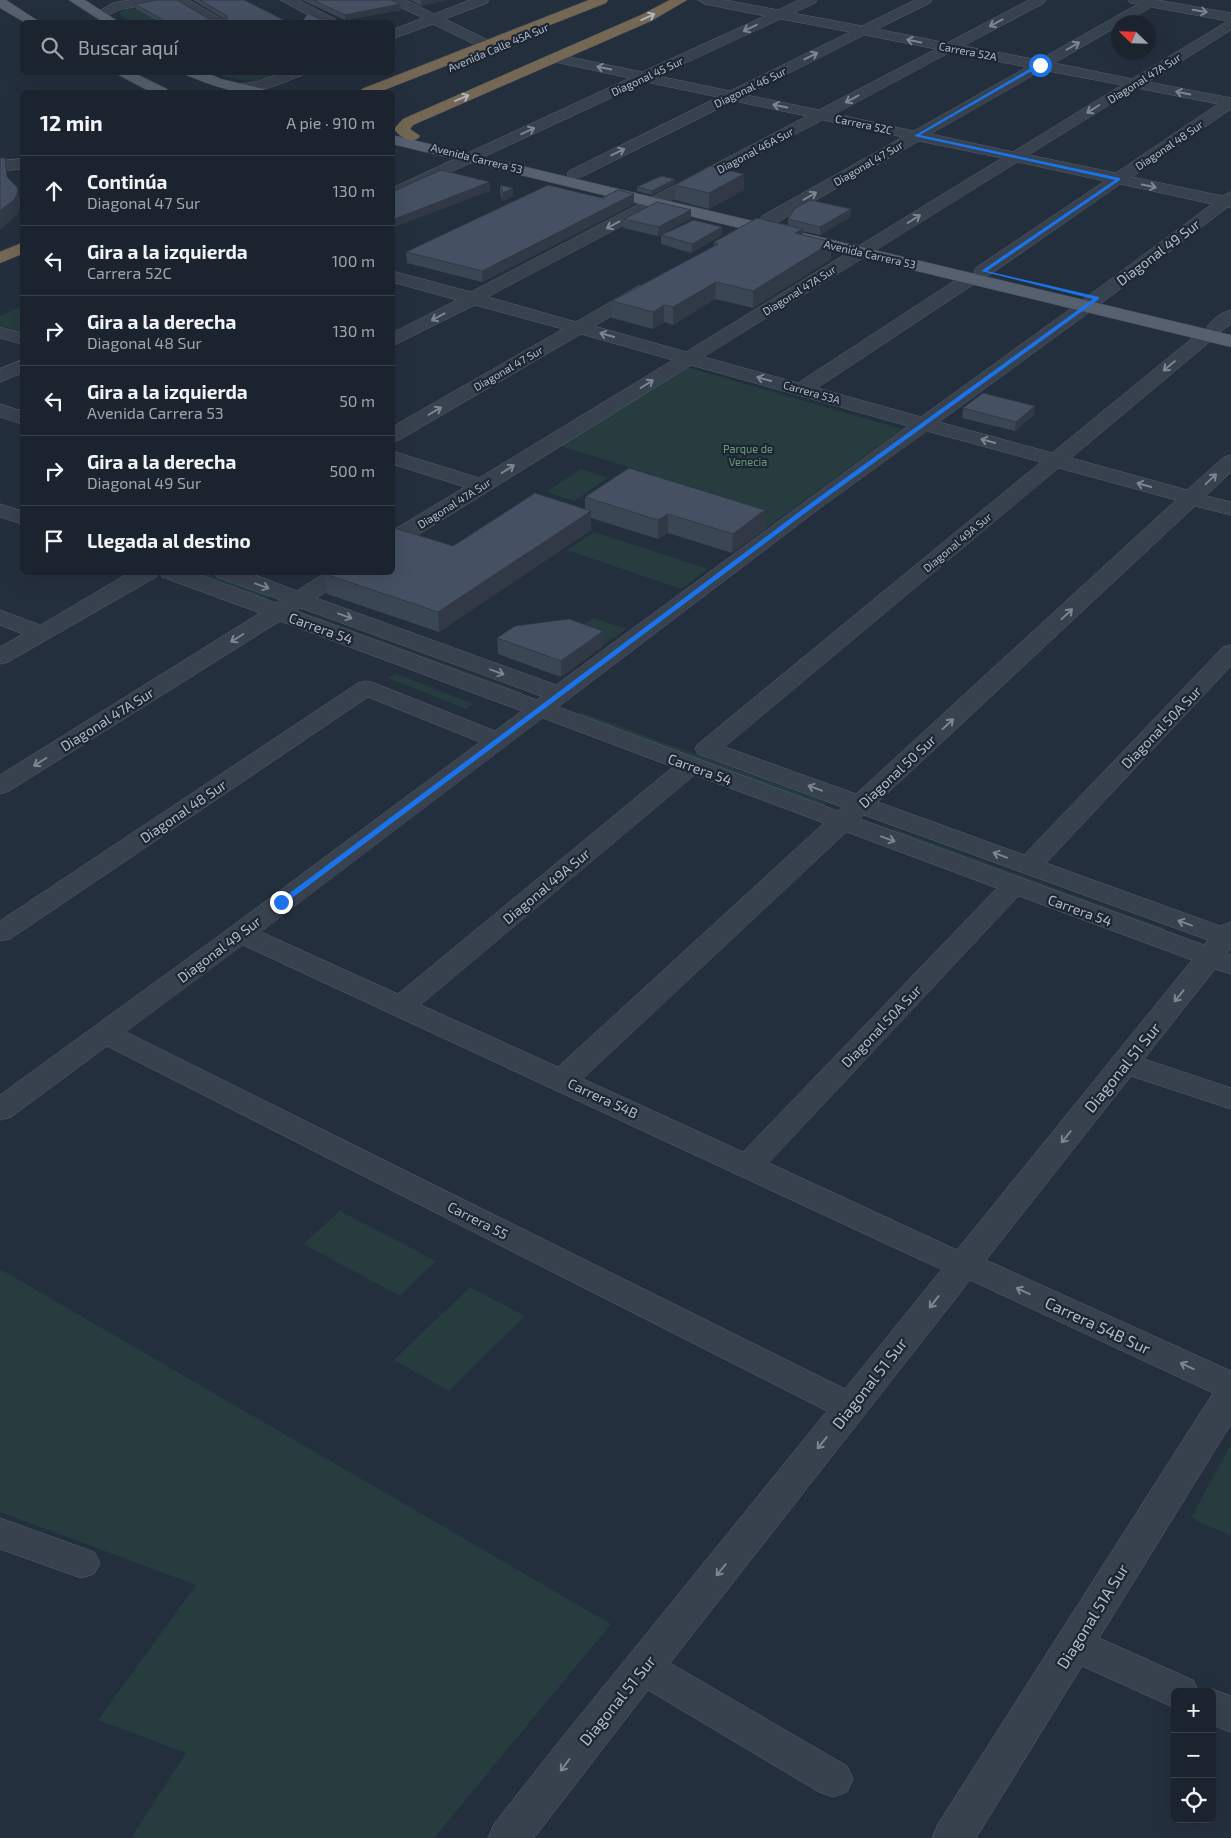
<!DOCTYPE html>
<html lang="es">
<meta charset="utf-8">
<style>
body{margin:0;font-family:"Exo 2",sans-serif;background:#282f3a;color:#f1f3f6}
.controls{position:absolute;right:15px;bottom:15px;display:grid;overflow:hidden;border-radius:8px;box-shadow:0 5px 20px #0002}
.controls button{width:45px;height:45px;display:grid;place-items:center;padding:0;border:0;border-bottom:1px solid #39404a;background:#1b232e;color:#f1f3f6;font:25px sans-serif}
.compass{position:absolute;left:1111px;top:15px;width:45px;height:45px;border-radius:50%;background:#1b232e;box-shadow:0 5px 20px #0002;rotate:293deg}
.stop{position:absolute;width:15px;height:15px;margin:-11px;border:4px solid #1a73e8;border-radius:50%;background:#fff}
.stop.end{background:#1a73e8;border-color:#fff;box-shadow:0 1px 5px #0008}
.list{margin:0;padding:0;list-style:none}
h2{display:flex;justify-content:space-between;align-items:center;height:65px;margin:0;padding:0 20px;font-size:21px}
h2 small{font-size:16px;font-weight:400;color:#a0a4aa}
.list li{display:grid;grid-template-columns:32px 1fr auto;gap:15px;align-items:center;box-sizing:border-box;height:70px;padding:0 20px;border-top:1px solid #39404a}
.list b{display:block;font-size:19px;white-space:nowrap}
.list p{margin:0;font-size:16px;white-space:nowrap;color:#a0a4aa}
.list em{font-size:16px;font-style:normal;color:#a0a4aa}
.icon{flex:none;width:28px;height:28px;fill:none;stroke:currentColor;stroke-width:2;stroke-linecap:round;stroke-linejoin:round}
.map{position:relative;flex:none;width:1231px;height:1838px;overflow:hidden}
.search{position:absolute;background:#1b232e;box-shadow:0 5px 20px #0002;left:20px;top:20px;width:375px;height:55px;display:flex;align-items:center;gap:12px;box-sizing:border-box;padding:0 18px;border-radius:8px;color:#a0a4aa;font-size:19px}
.panel{position:absolute;background:#1b232e;box-shadow:0 5px 20px #0002;left:20px;top:90px;width:375px;height:485px;border-radius:8px}
.map>svg:first-child{display:block}
.green{fill:#263c3f}
.lines{fill:none;stroke-linecap:round;stroke-linejoin:round}
.minor-casing{stroke:#565f6c;stroke-width:1}
.major-casing{stroke:#414a57;stroke-width:1}
.highway-casing{stroke:#434c59;stroke-width:1}
.minor{fill:#38414e;fill-rule:evenodd}
.major{fill:#56606e;fill-rule:evenodd}
.highway{fill:#746855;fill-rule:evenodd}
.wall{fill:#3b4654}
.shaded-wall{fill:#303945}
.building{fill:#455162;stroke:#303945}
.oneway{stroke:#7c8592}
.oneway2{stroke:#aeb4bd}
.route{fill:#1a73e8}
.labels{text-anchor:middle;dominant-baseline:central;stroke-width:4.5;stroke-linejoin:round;paint-order:stroke}
.far-street-label{font-size:11px;fill:#b4bcc9;stroke:#1d2633}
.far-park-label{font-size:11px;fill:#6b9a76;stroke:#1d2633}
.street-label{font-size:14px;fill:#b4bcc9;stroke:#1d2633}
.near-street-label{font-size:16px;fill:#b4bcc9;stroke:#1d2633}
</style>
<div class="map">
<svg width="1231" height="1838" viewBox="0 0 1231 1838">
<rect width="100%" height="100%" fill="#242f3e"/>
<path class="green" d="M132,7l27,15h-28l-11,-7 1,-4z
M216,73h42l17,4c-22,6 -39,4 -59,-4z
M22,306v27l-22,-8v-9z
M686,367l216,62 -137,100 -136,-42 19,-14 -88,-27z
M581,469l27,9 -34,23 -28,-9z
M594,532l114,37 -27,20 -114,-39z
M187,573h17l66,23 -6,5z
M313,617h4l205,75 1,3z
M593,618l33,11 -23,17 -34,-11z
M395,673l78,31 -7,5 -78,-31z
M581,712l246,91 -4,4 -246,-92z
M895,829l271,100 -3,5 -280,-104z
M340,1211l96,50 -36,35 -97,-52z
M0,1269l611,355 -177,214h-303l55,-85 -88,-33 98,-135 -196,-73z
M470,1287l55,29 -76,75 -55,-31z
M1231,1444v92l-40,-18z"/>
<g class="lines">
<g class="minor-casing">
<path id="minor" d="M130,0h29l-2,3 -35,6 -21,9 -7,-4 19,-11z
M172,0h17l37,22h-16z
M281,0h17l37,19 2,3h-16z
M389,0h17l28,14 36,-14h19l-2,3 -42,16 47,23 2,3 -7,4 -5,-1 -49,-24 -41,15v-9l31,-12 -32,-15z
M698,0h27l53,10 21,-10h18l-2,3 -22,10 69,13 53,-26h17l-2,3 -53,26 70,14 82,-43h17l-2,3 -81,43 76,14 99,-56 -8,-1 -2,-3h29l74,13v17l-83,52 83,16v11l-99,68 90,19 9,-4v16l-3,-1 -125,95 -164,120 113,31 149,-122 8,-1 -2,-3c5,-8 15,-15 24,-17v14l-9,7 -8,1 2,3 -3,4 -142,119 116,32 37,-33 7,-2v17l-25,24 25,6v13l-36,-9 -317,296 146,53 199,-208 8,-2v21l-185,197 174,63 11,-4v26l-4,6 4,1v19l-16,-5 -71,90 87,29v21l-100,-33 -145,184 245,111v53l-132,214 94,42 6,12h-24v16l-93,-42 -106,172h-44l6,-14 275,-431 -243,-113 -300,383 177,103 6,13 -6,13 -14,5 -14,-5 -171,-102 -114,148h-46l6,-14 63,-80 270,-333 -720,-365 -96,71 -11,3v-25l231,-168 249,-185 -112,-45 -358,242 -10,2v-20l358,-238 8,-2 8,2 121,48 27,-20 -242,-90 -271,170 -9,3v-19l260,-162 -98,-36 -3,-5h33l84,31 5,-3 -64,-23 -3,-5h33l50,19 29,-19h27l-3,5 -34,21 240,87 352,-259 -217,-61 -291,181 -8,1v-16l73,-44 -73,-23v-13l87,27 194,-118 -92,-26 -182,106 -7,2v-15l171,-98 -88,-24 -83,41v-13l65,-33 -65,-18v-11l79,21 336,-176 -73,-15 -153,76h-12l-2,-3 2,-3 149,-74 -72,-15 -254,117v-11l238,-110 -80,-17 -2,-3 2,-3 5,-1 87,18 123,-56 -60,-12zM1152,7l76,14 -96,58 -78,-16 64,-37v-4h7zM781,19l69,13 -120,59 -72,-15zM865,35l71,14 -117,61 -73,-15zM951,52l76,15 -113,64 -79,-17zM1043,70l79,15 -109,67 -82,-18zM1137,88l81,16 -102,69 -87,-18zM823,120l80,17 -141,79 -2,4 2,4h12l145,-83 83,17 -316,194 -92,-26 56,-32 3,-4 -3,-4 -6,-1 -6,1 -62,36 -88,-25zM1018,162l87,19 -128,86 -3,4 2,3h-11l-167,109 -94,-26zM1121,184l91,20 -121,90 -170,123 -104,-29 160,-106 3,-4 -2,-3h11zM927,431l114,31 -343,282 -3,5 3,5 144,53 -4,4 -280,-104 262,-199zM1059,468l117,32 -320,294 -131,-47zM301,608l240,88 -4,4 -241,-89zM543,718l130,49 -275,227 -137,-62zM695,775l129,48 -266,244 -137,-62zM864,815l344,125 -4,5 -344,-126zM847,832l150,56 -254,264 -160,-73zM1019,896l173,64 -235,290 -188,-87zM243,945l691,321 8,3 -97,120 -719,-357z
M283,72h22l-2,3c-20,7 -47,21 -68,16l-2,-3 2,-3 24,-4z
M22,159v10l-22,2v-10z
M0,327l22,6v11l-22,-6z
M22,360v13l-22,9v-13z
M0,404l22,7v13l-22,-7z
M0,504l22,7v13l-22,-7z
M131,572h28l-3,5 -148,85 -8,2v-17l23,-13 -23,-9v-15l40,15z
M0,1518l94,34 6,11 -6,11 -13,4 -81,-29z
M1212,1689l19,7v36l-19,-7v-33h-9z"/>
</g>
<g class="major-casing">
<path id="major" d="M0,0h6l34,22h-16l-24,-14z
M69,0h16l34,22h-16z
M113,72h19l35,17 2,3h-18z
M184,72h21l16,7 43,10 2,3c-27,4 -55,-7 -80,-17z
M392,135l839,200v12l-839,-203z"/>
</g>
<g class="highway-casing">
<path id="highway" d="M589,0h19l-2,3 -227,89h-19l2,-3z
M670,0h17l-36,21 -238,104 -3,4 10,7 -3,3c-10,3 -17,-2 -23,-10l9,-10 238,-104z
M22,243v11l-22,9v-11z"/>
</g>
<use href="#minor" class="minor"/>
<use href="#major" class="major"/>
<use href="#highway" class="highway"/>
</g>
<path class="wall" d="M193,0h51l44,22h-129l-23,-13 -1,-5 74,15h15z
M302,0h89l9,4 1,6 -56,10z
M410,0h37l-26,6z
M675,183l-23,12 -15,-4v-4z
M500,185l13,3v8l-10,5 -3,-8z
M675,185l69,5 -35,19 -34,-9z
M634,194v10l-152,78 -75,-19 -1,-11 196,-54z
M851,209l-1,8 -30,18 -18,-4v4l29,24 -78,49 -38,-9 -42,26 -9,-3 -11,7 -41,-11v-17l102,-55v-4l74,-17v-6z
M691,210v8l-33,18 -35,-8 1,-9z
M722,227v8l-31,18 -30,-9v-9z
M963,408l71,7 -19,16 -53,-13z
M585,497l180,32 -33,24 -64,-20 -10,6 -67,-21v12l-152,102 -112,-38 -2,-20 128,-28 132,-36z
M603,631v15l-42,31 -63,-23 -1,-16z"/>
<path class="shaded-wall" d="M421,0h26l-26,6z
M400,4l1,6 -56,10v-5z
M744,174v16l-35,19v-16z
M675,179v4l-23,12v-4z
M490,182v9l-98,37v-8z
M513,188v8l-10,5v-8z
M18,191l3,16 -4,8 -17,15v-19z
M634,194v10l-152,78v-11z
M851,209l-1,8 -30,18v-8z
M691,210v8l-33,18v-9z
M722,227v8l-31,18 1,-9z
M803,229l-1,16 -7,-12z
M832,242l-1,17 -78,49v-17z
M716,282l-1,17 -42,26v-18z
M664,305v17l-11,7v-17z
M1035,406l-1,9 -19,16 1,-9z
M765,510v19l-33,24 1,-19z
M591,511v19l-152,102 -1,-20z
M668,514v19l-10,6v-19z
M603,631v15l-42,31v-16z"/>
<path class="building" d="M157,0h20l32,19h18v-3l-27,-16h44l44,22h-121l-32,-18z
M313,0h78l9,4 -55,11z
M308,13l12,6h10v3h-28z
M0,158h5l2,19 10,10 1,4 -3,8 -15,12z
M710,166l34,8 -35,19 -34,-8z
M441,170l49,12 -98,38v-28z
M661,176l14,3 -23,12 -15,-4z
M500,185l13,3 -10,5z
M548,185l54,13 16,-8 16,4 -152,77 -76,-19z
M810,200l41,9 -31,18 -32,-8 6,-10z
M657,202l34,8 -33,17 -34,-8z
M757,218l46,11 -8,4 37,9 -79,49 -37,-9 -43,25 -9,-2 -11,7 -41,-11 106,-57 -4,-2z
M694,220l28,7 -30,17 -31,-9z
M983,393l52,13 -19,16 -53,-14z
M629,468l136,42 -32,24 -65,-20 -10,6 -73,-23z
M535,493l56,18 -153,101 -113,-38 2,-2h65l1,-43h5l55,17z
M569,619l34,12 -42,30 -64,-23 18,-12z"/>
<defs><path id="oneway-shaft" d="M-6 0H5M1.5-3L5.5 0L1.5 3" fill="none" stroke-width="1.6" stroke-linecap="round" stroke-linejoin="round" transform="scale(1.25)"/></defs>
<g class="oneway">
<use href="#oneway-shaft" transform="translate(1200 11) rotate(10)"/>
<use href="#oneway-shaft" transform="translate(996 23) rotate(152)"/>
<use href="#oneway-shaft" transform="translate(750 28) rotate(155)"/>
<use href="#oneway-shaft" transform="translate(914 41) rotate(-169)"/>
<use href="#oneway-shaft" transform="translate(1073 46) rotate(-30)"/>
<use href="#oneway-shaft" transform="translate(811 56) rotate(-26)"/>
<use href="#oneway-shaft" transform="translate(604 68) rotate(-168)"/>
<use href="#oneway-shaft" transform="translate(1183 93) rotate(-169)"/>
<use href="#oneway-shaft" transform="translate(852 99) rotate(152)"/>
<use href="#oneway-shaft" transform="translate(780 106) rotate(-168)"/>
<use href="#oneway-shaft" transform="translate(1093 109) rotate(148)"/>
<use href="#oneway-shaft" transform="translate(528 131) rotate(-25)"/>
<use href="#oneway-shaft" transform="translate(618 152) rotate(-26)"/>
<use href="#oneway-shaft" transform="translate(1149 186) rotate(12)"/>
<use href="#oneway-shaft" transform="translate(810 196) rotate(-30)"/>
<use href="#oneway-shaft" transform="translate(914 219) rotate(-32)"/>
<use href="#oneway-shaft" transform="translate(613 225) rotate(152)"/>
<use href="#oneway-shaft" transform="translate(438 317) rotate(152)"/>
<use href="#oneway-shaft" transform="translate(607 335) rotate(-164)"/>
<use href="#oneway-shaft" transform="translate(1169 366) rotate(140)"/>
<use href="#oneway-shaft" transform="translate(764 379) rotate(-164)"/>
<use href="#oneway-shaft" transform="translate(647 384) rotate(-32)"/>
<use href="#oneway-shaft" transform="translate(435 411) rotate(-30)"/>
<use href="#oneway-shaft" transform="translate(988 441) rotate(-164)"/>
<use href="#oneway-shaft" transform="translate(508 469) rotate(-32)"/>
<use href="#oneway-shaft" transform="translate(1211 479) rotate(-43)"/>
<use href="#oneway-shaft" transform="translate(1144 485) rotate(-164)"/>
<use href="#oneway-shaft" transform="translate(262 586) rotate(20)"/>
<use href="#oneway-shaft" transform="translate(1067 614) rotate(-43)"/>
<use href="#oneway-shaft" transform="translate(345 616) rotate(20)"/>
<use href="#oneway-shaft" transform="translate(237 638) rotate(148)"/>
<use href="#oneway-shaft" transform="translate(497 672) rotate(20)"/>
<use href="#oneway-shaft" transform="translate(948 724) rotate(-43)"/>
<use href="#oneway-shaft" transform="translate(40 762) rotate(148)"/>
<use href="#oneway-shaft" transform="translate(815 788) rotate(-160)"/>
<use href="#oneway-shaft" transform="translate(888 839) rotate(20)"/>
<use href="#oneway-shaft" transform="translate(1000 855) rotate(-160)"/>
<use href="#oneway-shaft" transform="translate(1185 923) rotate(-160)"/>
<use href="#oneway-shaft" transform="translate(1179 996) rotate(129)"/>
<use href="#oneway-shaft" transform="translate(1066 1137) rotate(129)"/>
<use href="#oneway-shaft" transform="translate(1023 1291) rotate(-155)"/>
<use href="#oneway-shaft" transform="translate(934 1302) rotate(128)"/>
<use href="#oneway-shaft" transform="translate(1187 1366) rotate(-155)"/>
<use href="#oneway-shaft" transform="translate(822 1443) rotate(129)"/>
<use href="#oneway-shaft" transform="translate(721 1570) rotate(129)"/>
<use href="#oneway-shaft" transform="translate(565 1765) rotate(127)"/>
</g>
<g class="oneway2">
<use href="#oneway-shaft" transform="translate(648 17) rotate(-25)"/>
<use href="#oneway-shaft" transform="translate(462 98) rotate(-23)"/>
</g>
<path class="route" d="M1038,64l4,1 -122,70 200,43v2l-133,91 112,26v2l-283,206 -532,399h-5v-3l532,-398 282,-204 -112,-28 134,-91 -201,-44z"/>
<g class="labels">
<g class="far-street-label">
<text transform="translate(498 47) rotate(-23)">Avenida Calle 45A Sur</text>
<text transform="translate(968 51) rotate(11)">Carrera 52A</text>
<text transform="translate(647 76) rotate(-25)">Diagonal 45 Sur</text>
<text transform="translate(1144 78) rotate(-32)">Diagonal 47A Sur</text>
<text transform="translate(750 87) rotate(-26)">Diagonal 46 Sur</text>
<text transform="translate(864 124) rotate(12)">Carrera 52C</text>
<text transform="translate(1169 145) rotate(-34)">Diagonal 48 Sur</text>
<text transform="translate(755 150) rotate(-28)">Diagonal 46A Sur</text>
<text transform="translate(477 158) rotate(14)">Avenida Carrera 53</text>
<text transform="translate(868 163) rotate(-30)">Diagonal 47 Sur</text>
<text transform="translate(870 254) rotate(13)">Avenida Carrera 53</text>
<text transform="translate(799 290) rotate(-32)">Diagonal 47A Sur</text>
<text transform="translate(508 368) rotate(-30)">Diagonal 47 Sur</text>
<text transform="translate(812 392) rotate(16)">Carrera 53A</text>
<text transform="translate(454 503) rotate(-32)">Diagonal 47A Sur</text>
<text transform="translate(957 542) rotate(-40)">Diagonal 49A Sur</text>
</g>
<g class="far-park-label">
<text x="748" y="448">Parque de<tspan x="748" dy="13">Venecia</tspan></text>
</g>
<g class="street-label">
<text transform="translate(1158 252) rotate(-37)">Diagonal 49 Sur</text>
<text transform="translate(321 628) rotate(20)">Carrera 54</text>
<text transform="translate(107 719) rotate(-32)">Diagonal 47A Sur</text>
<text transform="translate(1161 727) rotate(-46)">Diagonal 50A Sur</text>
<text transform="translate(700 769) rotate(20)">Carrera 54</text>
<text transform="translate(897 771) rotate(-43)">Diagonal 50 Sur</text>
<text transform="translate(183 811) rotate(-34)">Diagonal 48 Sur</text>
<text transform="translate(546 886) rotate(-40)">Diagonal 49A Sur</text>
<text transform="translate(1080 910) rotate(20)">Carrera 54</text>
<text transform="translate(219 949) rotate(-37)">Diagonal 49 Sur</text>
<text transform="translate(881 1026) rotate(-46)">Diagonal 50A Sur</text>
<text transform="translate(603 1098) rotate(25)">Carrera 54B</text>
<text transform="translate(478 1220) rotate(27)">Carrera 55</text>
</g>
<g class="near-street-label">
<text transform="translate(1122 1067) rotate(-51)">Diagonal 51 Sur</text>
<text transform="translate(1098 1325) rotate(25)">Carrera 54B Sur</text>
<text transform="translate(869 1383) rotate(-52)">Diagonal 51 Sur</text>
<text transform="translate(1092 1616) rotate(-58)">Diagonal 51A Sur</text>
<text transform="translate(617 1700) rotate(-51)">Diagonal 51 Sur</text>
</g>
</g>
</svg>
<div class="controls">
<button>+</button>
<button>−</button>
<button><svg class="icon" aria-label="locate" viewBox="0 0 24 24"><circle cx="12" cy="12" r="6"/><path d="M12 2v4M12 18v4M2 12h4M18 12h4"/></svg></button>
</div>
<svg class="compass" viewBox="-18 -18 36 36"><path d="M0-13l5 13h-10z" fill="#e53935"/><path d="M0 13l5-13h-10z" fill="#a0a4aa"/></svg>
<div class="stop" style="left:1040px;top:65px"></div>
<div class="stop end" style="left:281px;top:902px"></div>
<div class="search"><svg class="icon" aria-label="search" viewBox="0 0 24 24"><circle cx="10" cy="10" r="6"/><path d="M15 15l6 6"/></svg>Buscar aquí</div>
<section class="panel">
<h2>12 min<small>A pie · 910 m</small></h2>
<ul class="list">
<li><svg class="icon" aria-label="ahead" viewBox="0 0 24 24"><path d="M12 20V5M6 11l6-6 6 6"/></svg><div><b>Continúa</b><p>Diagonal 47 Sur</p></div><em>130 m</em></li>
<li><svg class="icon" aria-label="left" viewBox="0 0 24 24"><path d="M17 20v-9H6M10 6l-5 5 5 5"/></svg><div><b>Gira a la izquierda</b><p>Carrera 52C</p></div><em>100 m</em></li>
<li><svg class="icon" aria-label="right" viewBox="0 0 24 24"><path d="M7 20v-9h11M14 6l5 5-5 5"/></svg><div><b>Gira a la derecha</b><p>Diagonal 48 Sur</p></div><em>130 m</em></li>
<li><svg class="icon" aria-label="left" viewBox="0 0 24 24"><path d="M17 20v-9H6M10 6l-5 5 5 5"/></svg><div><b>Gira a la izquierda</b><p>Avenida Carrera 53</p></div><em>50 m</em></li>
<li><svg class="icon" aria-label="right" viewBox="0 0 24 24"><path d="M7 20v-9h11M14 6l5 5-5 5"/></svg><div><b>Gira a la derecha</b><p>Diagonal 49 Sur</p></div><em>500 m</em></li>
<li><svg class="icon" aria-label="arrive" viewBox="0 0 24 24"><path d="M6 21V4h12l-3 4 3 4H6"/></svg><div><b>Llegada al destino</b></div></li>
</ul>
</section>
</div>
